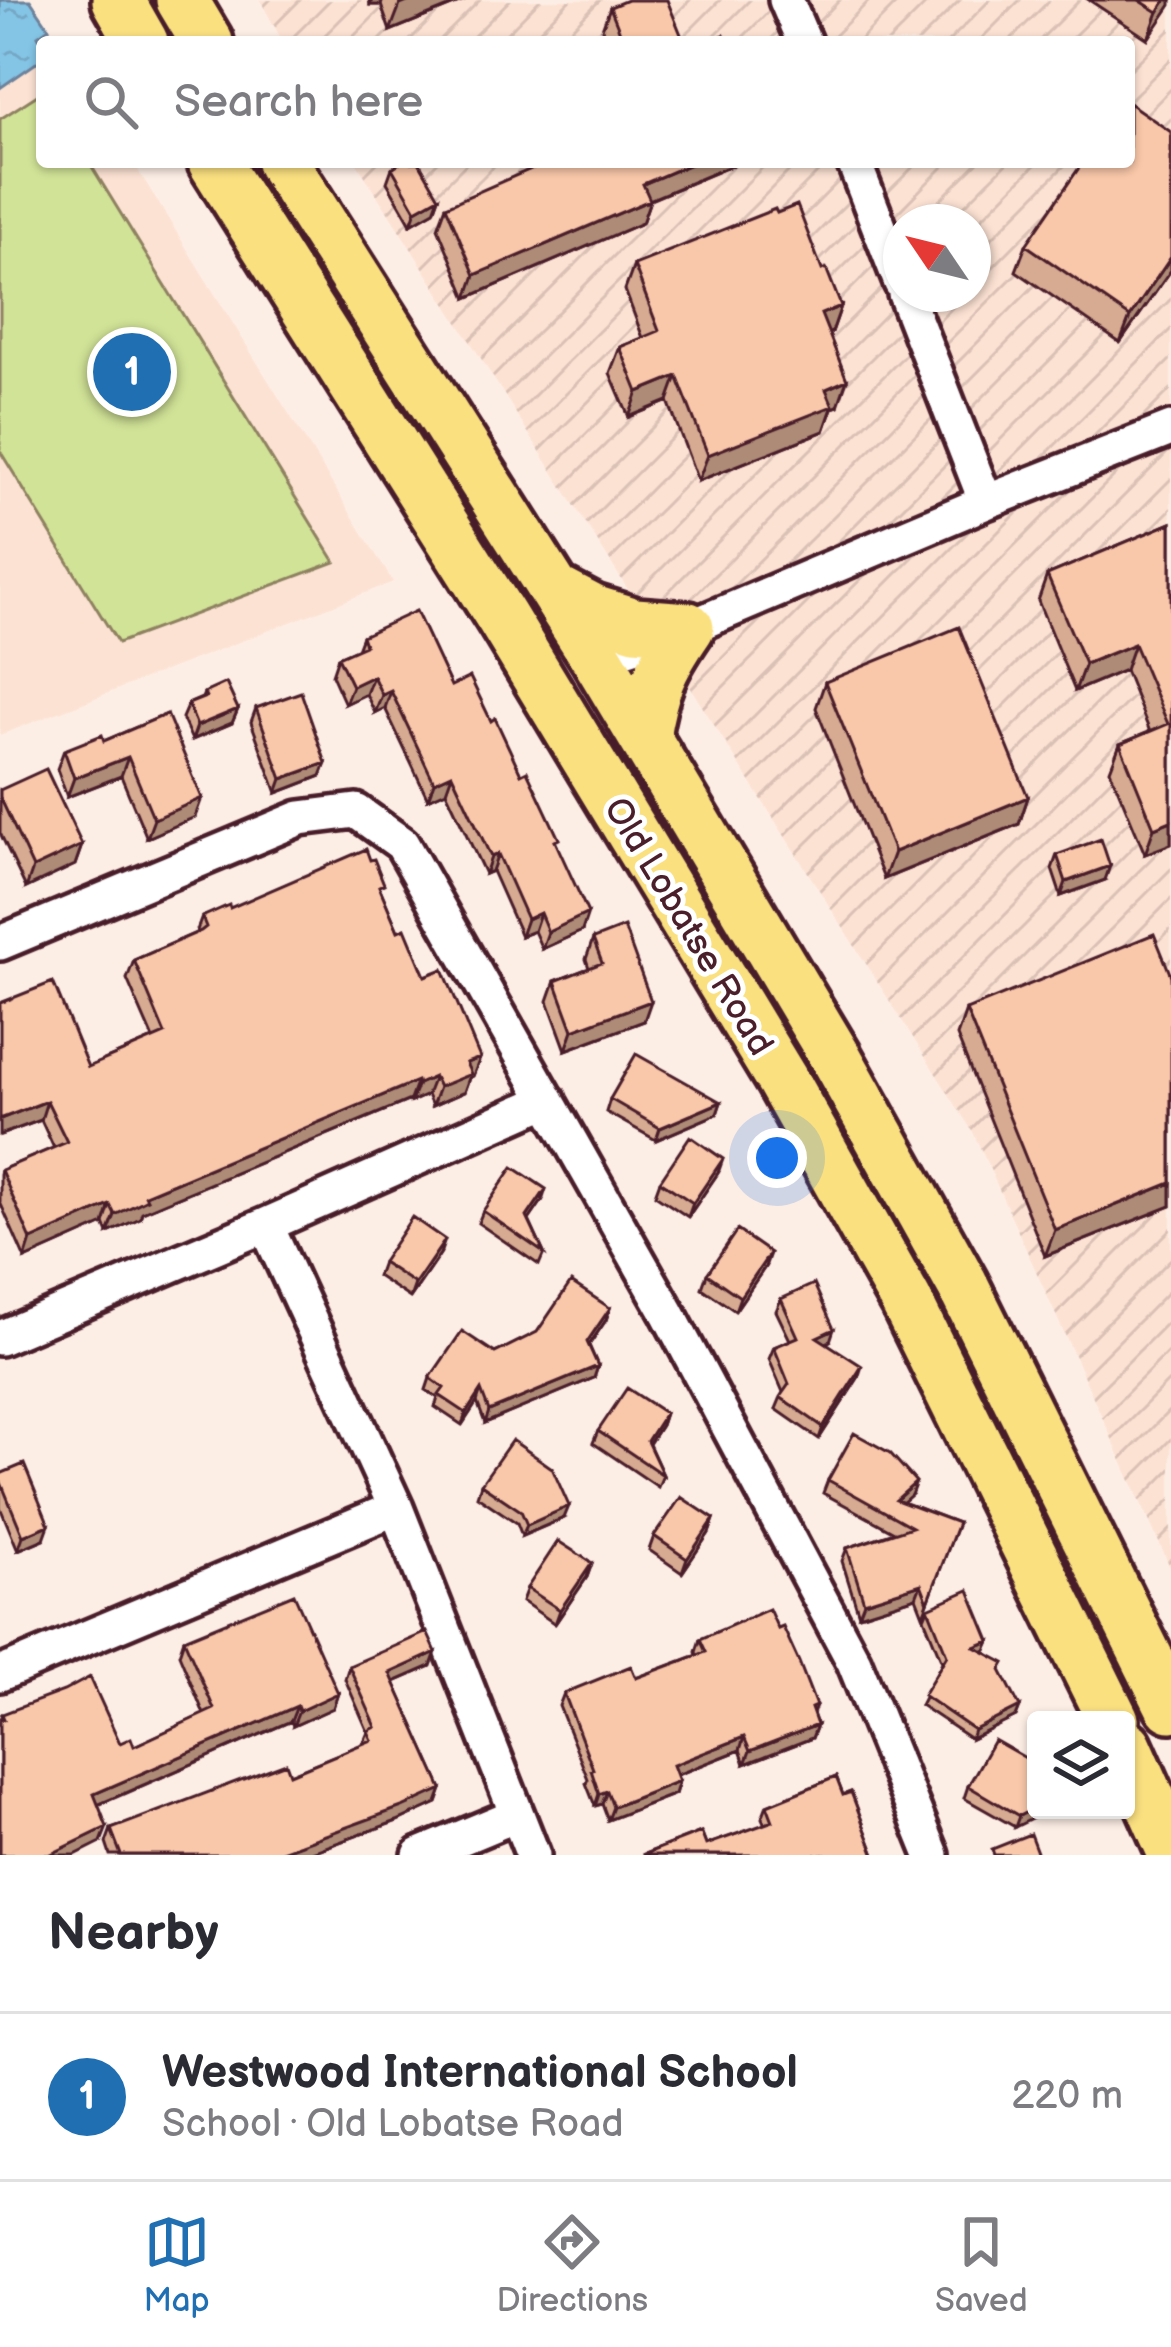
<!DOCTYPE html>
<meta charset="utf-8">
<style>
body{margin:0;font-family:"Balsamiq Sans",sans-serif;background:#f7f7f7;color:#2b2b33}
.controls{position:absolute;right:36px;bottom:36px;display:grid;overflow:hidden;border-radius:12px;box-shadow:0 3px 9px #0004}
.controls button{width:108px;height:108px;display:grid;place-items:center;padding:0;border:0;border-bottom:3px solid #e1e1e2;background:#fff;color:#2b2b33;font:60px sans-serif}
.compass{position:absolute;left:883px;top:204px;width:108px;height:108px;border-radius:50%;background:#fff;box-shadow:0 3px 9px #0004;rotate:305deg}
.you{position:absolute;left:777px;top:1158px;width:42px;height:42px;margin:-30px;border:9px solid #fff;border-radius:50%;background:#1a73e8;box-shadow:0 0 0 18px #1a73e833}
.badge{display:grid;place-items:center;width:78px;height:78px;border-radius:50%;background:#1f6fb2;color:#fff;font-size:39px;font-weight:700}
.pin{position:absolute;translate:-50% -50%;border:6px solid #fff;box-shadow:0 3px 12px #0006}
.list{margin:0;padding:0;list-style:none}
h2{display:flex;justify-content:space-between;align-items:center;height:156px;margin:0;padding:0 48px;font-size:51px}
h2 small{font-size:39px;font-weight:400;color:#7c7c81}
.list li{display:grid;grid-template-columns:78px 1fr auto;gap:36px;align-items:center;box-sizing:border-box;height:168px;padding:0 48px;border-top:3px solid #e1e1e2}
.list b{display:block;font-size:45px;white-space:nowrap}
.list p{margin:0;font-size:39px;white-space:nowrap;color:#7c7c81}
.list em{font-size:39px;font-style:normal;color:#7c7c81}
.icon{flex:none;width:66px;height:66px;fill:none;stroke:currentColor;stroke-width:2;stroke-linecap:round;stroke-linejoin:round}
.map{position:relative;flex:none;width:1171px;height:1855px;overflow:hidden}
.search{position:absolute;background:#fff;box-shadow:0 3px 9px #0004;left:36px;right:36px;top:36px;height:132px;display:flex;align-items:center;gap:30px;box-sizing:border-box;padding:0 42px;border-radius:12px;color:#7c7c81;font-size:45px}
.sheet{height:324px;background:#fff}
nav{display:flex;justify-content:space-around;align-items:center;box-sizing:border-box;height:168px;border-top:3px solid #e1e1e2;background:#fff;font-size:33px;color:#7c7c81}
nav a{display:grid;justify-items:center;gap:6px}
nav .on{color:#1f6fb2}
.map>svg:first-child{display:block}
.built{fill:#fce2d3}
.industrial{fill:url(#industrial-furrows);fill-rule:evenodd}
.pitch{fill:#d1e397;stroke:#8e8161;stroke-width:3}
.water{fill:url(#water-ripples);stroke:#6d829b;stroke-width:3}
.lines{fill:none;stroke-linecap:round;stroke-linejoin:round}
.minor-casing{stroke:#4a1f2b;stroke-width:42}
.primary-casing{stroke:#4a1f2b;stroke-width:60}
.minor{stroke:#fff;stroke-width:33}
.primary{stroke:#fbe080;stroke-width:51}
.wall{fill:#d6ab91;stroke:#4a1f2b;stroke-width:3}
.shaded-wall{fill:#ae8b76;stroke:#4a1f2b;stroke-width:3}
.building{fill:#f9c7a9;stroke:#4a1f2b;stroke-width:3}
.labels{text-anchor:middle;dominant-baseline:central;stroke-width:10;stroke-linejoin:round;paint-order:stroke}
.street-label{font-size:36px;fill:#4a1f2b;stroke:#fff}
</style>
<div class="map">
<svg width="1171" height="1855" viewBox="0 0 1171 1855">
<defs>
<pattern id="industrial-furrows" width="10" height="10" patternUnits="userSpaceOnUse" patternTransform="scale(3)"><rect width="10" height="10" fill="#fce2d3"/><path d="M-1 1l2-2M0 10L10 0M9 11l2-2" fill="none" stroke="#dac1b5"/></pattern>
<pattern id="water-ripples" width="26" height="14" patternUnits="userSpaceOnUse" patternTransform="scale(3)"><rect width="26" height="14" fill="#84c4e5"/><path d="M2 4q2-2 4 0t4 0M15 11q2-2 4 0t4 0" fill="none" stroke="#74a8c5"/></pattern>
</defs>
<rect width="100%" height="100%" fill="#fdeee5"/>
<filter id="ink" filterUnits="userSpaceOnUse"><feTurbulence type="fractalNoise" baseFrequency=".00833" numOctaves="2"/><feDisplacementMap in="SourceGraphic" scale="24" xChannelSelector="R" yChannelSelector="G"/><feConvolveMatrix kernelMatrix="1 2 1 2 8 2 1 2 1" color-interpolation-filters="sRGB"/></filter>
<g filter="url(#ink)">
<path class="built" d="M0,0h30l28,42h-16v120h91l260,420 -393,153z"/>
<path class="industrial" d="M260,0h911v1569l-198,-437 -617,-970h773v-120h-846zM901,222h72v72h-72z"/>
<path class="pitch" d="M42,92v70h47l246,400 -217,81 -118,-192v-332z"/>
<path class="water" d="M0,0h30l19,28 -11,8 4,7v16l-42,29z"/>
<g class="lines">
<g class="minor-casing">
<path id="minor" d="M786,0l18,42
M854,162l47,121
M905,294l81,208
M597,658l91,-30 298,-126 185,-73
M0,943l300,-125 56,-7 46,33 266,469 186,349 78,193
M266,1225l130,283 137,347
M0,1338l266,-113 282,-125
M0,1674l396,-166
M420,1855l96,-40"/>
</g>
<g class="primary-casing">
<path id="primary" d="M118,0l24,42
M182,0l25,42
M214,162l288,456 280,462 124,221 207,419
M282,162l315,496 239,400 126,226 209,422
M555,591l38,20 42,13 53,4c-28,41 -36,60 -44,108
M1126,1746l45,101"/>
</g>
<use href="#minor" class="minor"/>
<use href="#primary" class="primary"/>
</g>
<path class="wall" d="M369,0h97l-76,31 -9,-26h-11z
M1089,0h82l-23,39z
M610,7l74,35h-77l-5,-13z
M740,162l-90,38 -8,23 -175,75 -29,-70 8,-22z
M392,168l47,29 -5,14 -23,13 -24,-42z
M777,213l45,57 19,36 -9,26 -4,1 10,73 -6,2 -8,23 -126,50 -30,-80 -39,16 -19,-44 10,-26 23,-9 -18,-48 9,-25z
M1026,245l145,25 -51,73 -104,-72z
M1171,523v321l-26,10 -35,-84 10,-26 30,-12 -25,-62 -50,21 -37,-90 9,-26z
M362,636l89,50 40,35 30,53 36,71 25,86 -40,18 -8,-18 -13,5 -29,-65 -7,3 -39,-83 -18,8 -43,-91 -10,5 -9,-19 -21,10 -13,-29 6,-18 19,-8z
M825,682l203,115 -9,27 -135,55 -68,-171z
M204,693l34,16 -6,14 -40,17 -10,-22 6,-14 14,-6z
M256,708l70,55 -5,13 -44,17 -26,-71z
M167,714l28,103 -48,21 -26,-62 -54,21 -10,-28 7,-19 40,-9z
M0,790l82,55 -7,20 -49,23 -26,-55z
M1057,855l48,25 -44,16 -9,-27z
M381,891l17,40 27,45 55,82 -7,18 -4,2 -5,14 -32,14 -5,-11 -16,7 -1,-2 -268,112 -2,6 -32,15 -4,-9 -79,35 -25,-57v-28l1,-4 53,-22 -13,-28 -41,15 88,-68 65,-28 -26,-60 7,-19 62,-27 6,-16 28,-9z
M593,939l51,82 -78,29 -18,-49 7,-20 34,-13 -3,-9z
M1171,976v230l-126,50 -88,-220 9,-26z
M610,1099l111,3 -4,12 -61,26 -50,-28z
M718,1173l-30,44 -33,-22 5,-14z
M542,1201l-13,19 15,33 -5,12 -61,-42 5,-12z
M440,1254l-30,44 -33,-22 5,-14z
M765,1267l-30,44 -33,-23 5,-14z
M781,1299l49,42 -4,2 32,35 -39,61 -43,-30 7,-17 -14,-33 5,-12 16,-7 -14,-29z
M610,1308l-4,12 -17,25 9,21 -4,12 -109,45 -8,-21 -15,23 -27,-18 3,-9 -12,-8 4,-12z
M665,1413l-4,12 -12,19 14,31 -5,12 -65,-44 5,-12z
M0,1474l44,65 -26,11 -18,-43z
M828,1480l83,15 -8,7 55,21 -35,92 -7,-18 -57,18 -17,-54 5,-13 47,-16 -71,-39z
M481,1484l83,34 -42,18 -5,-13 -40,-27z
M714,1519l-5,14 -27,40 -33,-23 5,-14z
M592,1563l-5,14 -32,47 -33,-23 5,-13z
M928,1608l62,33 -4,9 -3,2 37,55 -4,10 -45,22 -51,-34 22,-43 -18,-44z
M778,1629l38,77 -3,8 4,11 -5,13 -67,26 -5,-14 -63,25 2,6 -4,13 -67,26 -6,-16 -7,2 -9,-23 2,-4 -29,-73 5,-13 72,-15 61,-23 -1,-3 4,-13z
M184,1639l154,54 -5,15 -40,18 -2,-5 -193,84 3,37 -101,13v-136l2,-5 132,32 70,-32 -25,-60z
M349,1666h82l-37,16 48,107 -5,14 -40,18 -93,34h-194l-4,-12 5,-14 179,-55 73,-30 5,-12 -23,-53z
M836,1777l7,18 8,-3 24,63h-233l59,-23 5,13 59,-20 -3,-7 5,-13z
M968,1786l68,24 -21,17 -51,-29z"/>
<path class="shaded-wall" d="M372,0h11l-2,5h-11z
M412,0h54l-76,31 10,-26z
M1166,0h5v5l-23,34 10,-27z
M695,162h45l-105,44 8,-22z
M439,197l-5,14 -23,13 5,-14z
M650,200l-8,23 -175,75 8,-23z
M1171,257v13l-51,73 10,-26z
M841,306l-9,26 -20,8 9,-26z
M677,376l-9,25 -39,16 9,-25z
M847,380l-9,26 -6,2 -8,23 -126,50 10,-26 118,-66z
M1134,644l-9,26 -50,21 10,-27z
M373,676l-7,18 -21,10 7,-18z
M391,691l-6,17 -10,5 7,-18z
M238,709l-6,14 -40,17 5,-14z
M128,757l-7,19 -54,21 7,-19z
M326,763l-5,13 -44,17 5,-14z
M452,774l-6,17 -18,8 6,-17z
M1028,797l-9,27 -135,55 10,-27z
M202,798l-7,19 -48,21 7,-19z
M1171,821v23l-26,10 9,-26z
M82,845l-7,20 -49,23 7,-20z
M498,854l-6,17 -7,3 6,-17z
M1110,866l-5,14 -44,16 5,-14z
M540,913l-6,18 -13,5 6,-17z
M588,913l-6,18 -40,18 6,-17z
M651,1001l-7,20 -78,29 7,-20z
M480,1058l-7,18 -4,2 -5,14 -32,14 7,-19 27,-24z
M434,1077l-7,18 -16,7 7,-18z
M417,1081l-7,19 -268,112 -2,6 -32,15 7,-18 30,-20z
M47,1101l-6,19 -41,15v-16z
M721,1102l-4,12 -61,26 4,-12z
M723,1159l-5,14 -30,44 5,-14z
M1171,1183v23l-126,50 10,-26z
M546,1189l-4,12 -19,28 4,-12z
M110,1205l-6,19 -79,35 6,-19z
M445,1240l-5,14 -30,44 5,-14z
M770,1253l-5,14 -30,44 5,-14z
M610,1308l-4,12 -23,34 4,-12z
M834,1329l-4,12 -17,8 4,-12z
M598,1366l-4,12 -109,45 4,-12z
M862,1366l-4,12 -39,61 4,-12z
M481,1390l-4,12 -15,23 4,-12z
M665,1413l-4,12 -18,28 4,-12z
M916,1482l-5,13 -20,18 5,-13z
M569,1506l-5,12 -42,18 5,-11z
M714,1519l-5,14 -27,40 5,-14z
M49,1525l-5,14 -26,11 5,-14z
M592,1563l-5,14 -32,47 5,-14z
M921,1584l-5,13 -57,18 5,-13z
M990,1641l-4,9 -14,7 3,-10z
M436,1652l-5,14 -46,20 5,-13z
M338,1693l-5,15 -40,18 6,-15z
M297,1706l-6,15 -203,88 6,-15z
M1020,1707l-4,10 -45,22 3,-9z
M817,1725l-5,13 -67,26 5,-13z
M744,1737l-4,13 -71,28 4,-13z
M679,1781l-4,13 -67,26 5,-13z
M442,1789l-5,14 -40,18 -93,34h-33z
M607,1791l-5,13 -7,2 4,-12z
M1036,1807v3h14l-35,17 4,-11z
M107,1827l-6,15 -26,13h-26z"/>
<path class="building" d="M627,0h40l17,42h-60l-14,-35z
M1139,0h27l-8,12z
M724,35l3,7h-20z
M1129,103l42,29v125l-41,60 -104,-72 57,-83h46z
M401,162h18l20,35 -23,13 -24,-42z
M547,162h148l-52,22 7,16 -175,75 -29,-69z
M797,205l25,65 4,-2 15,38 -20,8 26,66 -21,9 7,17 -125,49 -31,-79 -39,16 -18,-45 39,-16 -25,-66 141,-56 2,4z
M1171,523v298l-17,7 -34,-84 48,-20 -34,-80 -49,20 -38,-89z
M416,611l35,75 19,-9 21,44 4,-3 26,56 6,-3 32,68 -4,2 33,72 -40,19 -8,-19 -13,6 -29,-65 -7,3 -39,-83 -18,8 -43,-91 -9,4 -9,-19 -21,10 -14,-29 27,-12 -3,-9z
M959,627l69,170 -134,55 -69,-170z
M226,683l12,26 -41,17 -9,-22 18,-7 -2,-4z
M301,692l25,71 -44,16 -26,-71z
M167,714l35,84 -48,21 -26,-62 -54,21 -10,-28 38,-15 2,6z
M46,769l36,76 -49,23 -33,-71v-7z
M1101,839l9,27 -44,16 -9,-27z
M366,849l4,11 4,-1 10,25 -5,2 19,45 7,-3 20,48 18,-7 37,89 -14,5 5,11 -32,13 -5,-10 -16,7 -1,-3 -272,114 2,4 -32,16 -5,-10 -79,35 -30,-70 66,-28 -20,-41 -47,18v-116l53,-21 35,85 77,-33 -31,-74 67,-29 5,-4 -4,-10 27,-12 1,3z
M624,927l27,74 -78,29 -18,-49 47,-18 -9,-24z
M1154,934l17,42v207l-116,47 -89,-220z
M636,1054l85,48 -61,26 -50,-29z
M690,1136l33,23 -30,44 -33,-22z
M513,1167l33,22 -19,28 17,36 -61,-42z
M412,1217l33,23 -30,44 -33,-22z
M737,1230l33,23 -30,44 -33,-23z
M571,1282l39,26 -23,34 11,24 -109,45 -8,-21 -15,23 -27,-18 5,-7 -14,-10 32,-47 33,22 42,-21z
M814,1284l20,45 -17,8 45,29 -39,61 -43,-30 9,-13 -15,-37 24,-10 -17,-38z
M627,1388l38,25 -18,28 16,34 -65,-44z
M854,1433l36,20 26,29 -20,18 62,23 -30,79 -7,-18 -57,18 -17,-54 65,-21 -84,-47z
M512,1440l40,28 17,38 -42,19 -6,-14 -40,-27z
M24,1464l25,61 -26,11 -23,-56v-6z
M681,1497l33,22 -27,40 -33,-23z
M558,1541l34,22 -32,47 -33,-22z
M969,1590l21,51 -15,6 30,16 -4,7 19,37 -46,23 -51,-35 24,-40 -19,-47z
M294,1594l44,99 -39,18 -2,-5 -203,88 13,33 -58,28h-49v-135l4,-1 -2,-5 62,-23 26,-14 30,66 11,-5 3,8 80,-37 -30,-70z
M769,1609l9,20 5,-2 16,35 17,44 -5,2 6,17 -67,26 -6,-14 -71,28 6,16 -66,26 -6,-16 -8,3 -8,-24 2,-1 -29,-76 67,-27 5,12 70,-26 -6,-13z
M427,1632l9,20 -46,21 52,116 -40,18 -131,48h-150l-10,-26 175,-66 4,11 82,-34 -4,-9 8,-4 -27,-61z
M994,1740l42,24v43l-17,9 -51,-30z
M836,1777l7,18 8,-3 24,63h-233l59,-23 5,13 67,-24 -6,-16z
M1030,1834l8,21h-44l-2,-6z"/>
</g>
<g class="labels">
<g class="street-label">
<text transform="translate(688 927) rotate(59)">Old Lobatse Road</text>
</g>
</g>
</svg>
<div class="controls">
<button><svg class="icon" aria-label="layers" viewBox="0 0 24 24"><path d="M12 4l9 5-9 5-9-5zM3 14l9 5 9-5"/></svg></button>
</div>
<svg class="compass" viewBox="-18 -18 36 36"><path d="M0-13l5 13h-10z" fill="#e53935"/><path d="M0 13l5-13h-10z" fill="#7c7c81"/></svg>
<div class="you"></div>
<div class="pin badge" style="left:132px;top:372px">1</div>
<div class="search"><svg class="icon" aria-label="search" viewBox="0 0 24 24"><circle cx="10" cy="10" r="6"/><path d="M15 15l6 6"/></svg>Search here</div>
</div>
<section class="sheet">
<h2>Nearby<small></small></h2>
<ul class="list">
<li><span class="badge">1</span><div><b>Westwood International School</b><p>School · Old Lobatse Road</p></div><em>220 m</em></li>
</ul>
</section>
<nav>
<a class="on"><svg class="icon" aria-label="map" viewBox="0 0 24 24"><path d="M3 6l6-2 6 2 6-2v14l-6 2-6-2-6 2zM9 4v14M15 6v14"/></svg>Map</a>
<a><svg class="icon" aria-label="directions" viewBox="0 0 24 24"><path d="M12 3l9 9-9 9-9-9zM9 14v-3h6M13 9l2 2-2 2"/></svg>Directions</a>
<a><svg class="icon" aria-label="saved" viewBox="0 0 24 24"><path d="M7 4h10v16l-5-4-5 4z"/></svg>Saved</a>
</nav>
